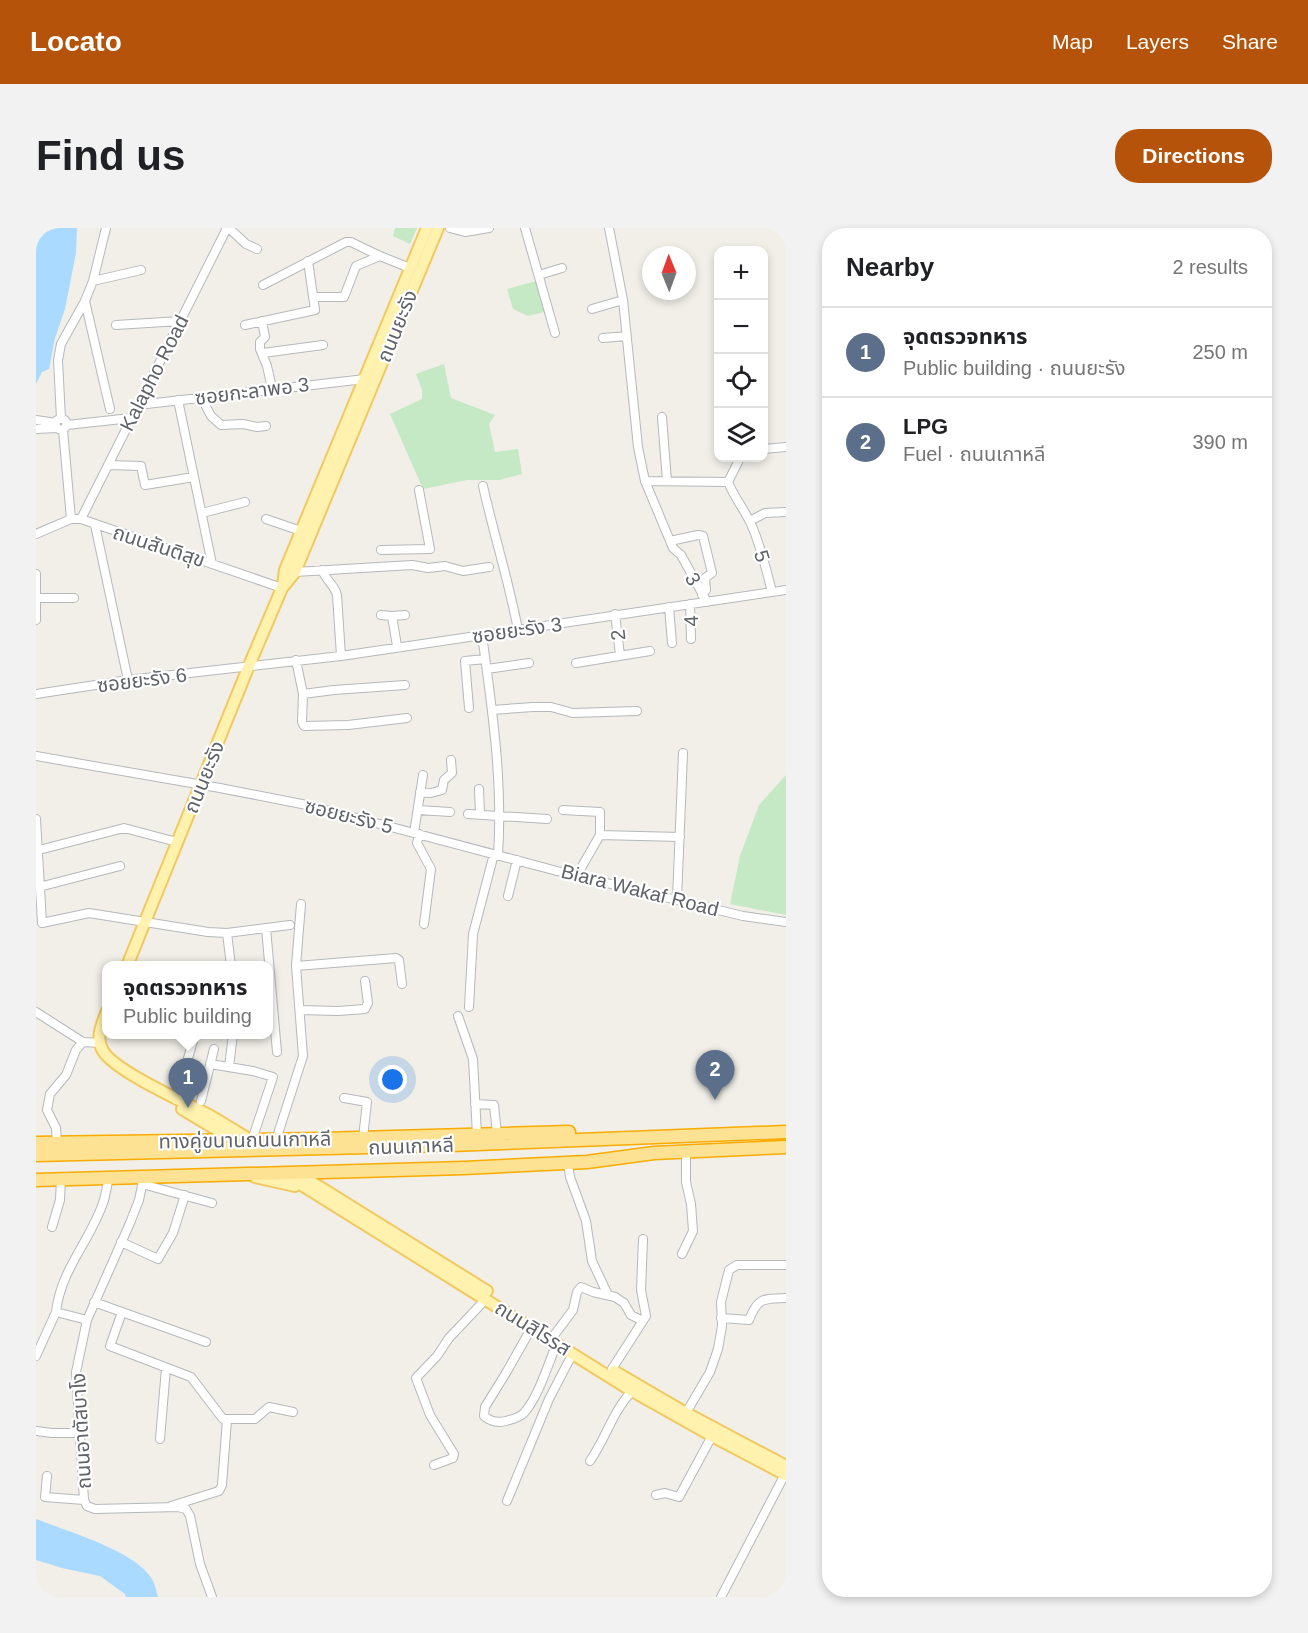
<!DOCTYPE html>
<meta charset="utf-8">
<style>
body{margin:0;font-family:Helvetica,"Noto Sans Thai",sans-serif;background:#f2f2f2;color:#202124}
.controls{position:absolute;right:18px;top:18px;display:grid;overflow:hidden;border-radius:12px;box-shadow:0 3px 9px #0003}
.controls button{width:54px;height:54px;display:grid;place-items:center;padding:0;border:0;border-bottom:2px solid #e0e0e0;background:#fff;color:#202124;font:30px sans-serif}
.compass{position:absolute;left:606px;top:18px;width:54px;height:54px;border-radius:50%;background:#fff;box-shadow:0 3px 9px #0003;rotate:359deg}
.you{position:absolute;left:357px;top:852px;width:21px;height:21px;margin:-15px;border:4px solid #fff;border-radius:50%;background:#1a73e8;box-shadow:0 0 0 9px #1a73e833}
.badge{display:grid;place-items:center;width:39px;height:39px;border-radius:50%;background:#b45309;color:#fff;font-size:20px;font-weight:700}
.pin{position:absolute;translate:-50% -50px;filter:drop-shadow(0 2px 3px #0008)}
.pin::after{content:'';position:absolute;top:32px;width:21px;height:18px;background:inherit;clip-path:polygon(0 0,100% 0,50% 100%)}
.popup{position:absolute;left:66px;top:733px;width:171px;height:78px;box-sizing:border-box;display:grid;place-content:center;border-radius:12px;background:#fff;filter:drop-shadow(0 2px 4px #0005);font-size:20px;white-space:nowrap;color:#757577}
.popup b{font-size:22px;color:#202124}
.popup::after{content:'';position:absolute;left:50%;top:100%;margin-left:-12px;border:12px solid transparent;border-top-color:#fff}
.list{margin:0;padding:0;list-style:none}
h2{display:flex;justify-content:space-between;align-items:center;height:78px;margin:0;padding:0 24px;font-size:26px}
h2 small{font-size:20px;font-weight:400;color:#757577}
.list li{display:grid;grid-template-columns:39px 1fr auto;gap:18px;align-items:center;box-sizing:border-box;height:90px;padding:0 24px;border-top:2px solid #e0e0e0}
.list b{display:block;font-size:22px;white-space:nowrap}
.list p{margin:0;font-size:20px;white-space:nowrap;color:#757577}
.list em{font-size:20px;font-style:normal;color:#757577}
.icon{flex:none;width:33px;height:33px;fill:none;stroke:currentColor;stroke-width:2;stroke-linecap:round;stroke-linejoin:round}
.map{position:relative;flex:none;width:750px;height:1369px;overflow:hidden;border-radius:24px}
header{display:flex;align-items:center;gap:36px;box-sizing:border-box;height:84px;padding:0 30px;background:#b45309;color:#fff}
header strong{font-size:28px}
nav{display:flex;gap:33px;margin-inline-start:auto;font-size:21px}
.intro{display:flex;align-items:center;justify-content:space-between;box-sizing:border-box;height:144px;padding:0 36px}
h1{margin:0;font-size:42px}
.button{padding:15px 27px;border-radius:24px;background:#b45309;color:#fff;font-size:21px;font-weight:700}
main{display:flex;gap:36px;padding:0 36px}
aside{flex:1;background:#fff;border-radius:24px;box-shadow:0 3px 9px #0003}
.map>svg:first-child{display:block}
.green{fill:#c5e8c5}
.water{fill:#aadaff}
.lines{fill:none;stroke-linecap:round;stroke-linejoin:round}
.minor-casing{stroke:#b5b8bc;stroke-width:10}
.major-casing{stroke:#f2c960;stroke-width:14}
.highway-casing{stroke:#f9ab00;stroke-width:15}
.minor{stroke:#fff;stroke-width:8}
.major{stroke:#fff2af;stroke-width:10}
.highway{stroke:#fde293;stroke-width:12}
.labels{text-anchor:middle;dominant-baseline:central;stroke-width:4.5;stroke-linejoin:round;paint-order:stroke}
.street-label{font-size:20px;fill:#5f6368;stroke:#fff}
</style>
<header>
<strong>Locato</strong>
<nav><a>Map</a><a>Layers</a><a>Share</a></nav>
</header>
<div class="intro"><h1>Find us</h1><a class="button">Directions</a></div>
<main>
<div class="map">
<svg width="750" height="1369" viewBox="0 0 750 1369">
<rect width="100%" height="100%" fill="#f1efe8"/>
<path class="green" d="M359,0h22l-7,16 -17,-8z
M500,53l8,31 -16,4 -15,-7 -6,-20z
M408,136l7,34 44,17 -6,9 6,28 23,-3 4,25 -23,6h-32l-44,9 -33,-75 32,-15v-9l-6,-16z
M750,547v140l-56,-11 10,-48 19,-51z"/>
<path class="water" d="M0,0h41l-1,25 -11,56 -10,29 -6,31 -7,3 -6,12z
M0,1291c30,12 100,32 116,60 3,5 4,12 6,18h-32l-1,-3 -25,-18 -38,-8 -26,-8z"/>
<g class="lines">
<g class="minor-casing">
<path id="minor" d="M193,0l17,16 11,5
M414,0l15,4 24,-4
M489,0l30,105
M573,0l14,72 15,147 7,34 28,67 8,7 26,47
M503,47l23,-7
M57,53l48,-11
M227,57l83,-43h5l29,14 30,12
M278,69h30l12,-31 24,-10
M49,73l25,108
M556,81l31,-9
M226,93l3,16 -5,5v7l7,17 5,22
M80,97l64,-4
M209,97l70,-15 -7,-49
M567,110l23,-2
M227,125l60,-8
M165,169l10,19 10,9 22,-1 14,3 9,-1
M142,172l34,164
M102,177l227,-26
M626,189l5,64
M19.5 196a5.5 5.5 0 1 1 11 0a5.5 5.5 0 1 1-11 0Z
M25,191l-3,-59 3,-16 24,-43 8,-20 13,-53
M0,192l20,3
M31,197l64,-7
M0,201l21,-1
M27,202l8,89
M728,221l22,-2
M72,237l33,1 4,19 49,-8
M609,253l83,1
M692,254c6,15 16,27 23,42 10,22 15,45 21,68
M692,254l12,-24
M447,258c11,49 26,96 35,144
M166,285l43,-11
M45,291l146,-291
M230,291l35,12
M714,293l15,-8 21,-1
M59,297l33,155
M0,306l35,-15h10l201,69
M634,313l28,-6 5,1 9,37 -7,5 1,12 -4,5
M345,322l49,-1 -11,-59
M286,342c4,10 13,16 15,25l4,61
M259,344l117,-7 16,3 17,-2 18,5 26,-4
M0,346v46
M1,370h37
M654,376l1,35
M633,379l3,36
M579,386l5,41
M345,387l11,1
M446,407c10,73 21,146 16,220
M361,418l-5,-30 13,-1
M260,432l7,34 -1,28 2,4 44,-1 59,-7
M540,435l74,-12
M451,441l42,-6
M0,466l92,-14 213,-24 445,-66
M267,466l31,-4 71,-5
M433,480l-4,-47 20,-2
M456,482l41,-3h18l22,6 64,-2
M0,528l184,32 92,18 245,65 186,45 43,6
M443,561l1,25
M384,564l11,1 11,-3 2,-10 8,-7 -1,-13
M382,582l32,2
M527,582l37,2v23l-23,40
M432,586l79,5
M0,591l6,104 47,-10 119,19 19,1 63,-8
M378,605l9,-58
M383,606l-2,9 14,26 -7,55
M564,607l80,2
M3,622l85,-22 53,14
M3,659l81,-21
M472,668l9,-36
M641,671l6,-146
M230,700l11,124
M191,705l4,33
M260,738l100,-8 3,2 3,24
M433,779l4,-73 21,-80
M264,782l38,1 27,-2 3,-6 -3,-22
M0,784l47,30 17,1
M422,788l15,43 4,76
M174,836l43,7 20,6 -20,60
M193,839l4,-33
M308,870l23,4 -4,36
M140,872l19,-66
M165,873l13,-52
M439,876l19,1 3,29
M240,912l27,-84 -7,-90 5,-62
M21,915l-1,-15 -9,-18 3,-16 16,-19 10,-25 7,-8
M532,935l2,14 16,44 6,40 16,34
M108,948l-5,24 -9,23 -43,97 -11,52 8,128 3,6 8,3 83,-2 8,2 4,7 10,48 12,33
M106,956l70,19
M16,999l8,-27 1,-21
M85,1014l37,17 15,-26 12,-38
M646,1026l11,-23 -2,-27 -5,-22v-30
M58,1074l112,40
M20,1084c5,-44 36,-73 48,-112 2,-7 3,-15 5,-23
M86,1084l-12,34 81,31 32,42h32l14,-12 24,5
M685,1090l28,2c9,-23 14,-21 37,-22
M496,1099l-26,46 -21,34 -1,9c7,6 14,7 22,5 7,-2 13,-3 18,-8 15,-17 24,-49 33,-70
M519,1106l18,-24 4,-18 4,-5 12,5 22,5 9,6 7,12 12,6
M0,1128l20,-44 31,8
M576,1141l34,-53 -5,-26 2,-51
M650,1185l24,-41 8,-23 4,-23 -1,-24 8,-32 8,-5h49
M0,1203l16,2h28
M124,1211l6,-71
M554,1233c16,-23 23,-50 42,-70
M398,1237l19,-7 1,-4 -24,-39 -14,-37 21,-22 12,-18 37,-39
M11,1248l-2,21 39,3
M620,1267l9,-2 14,4 33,-61
M471,1273l42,-102 24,-46
M135,1278l48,-15 3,-6 5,-65
M685,1369l64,-123"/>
</g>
<g class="major-casing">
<path id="major" d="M247,357l2,-15 142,-342
M91,738l121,-298 34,-80 13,-16 143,-344
M71,783c-5,13 -12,27 -4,40 12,20 81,51 104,63 15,8 29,18 44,26
M146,881l53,32
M248,946l348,217 80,45 74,39
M263,946l188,117
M219,949l40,9
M578,1143l72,42 100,53"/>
</g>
<g class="highway-casing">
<path id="highway" d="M0,915l286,-4 247,-7
M0,927l415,-10 335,-13
M0,952l428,-12 123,-6 67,-9 132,-6"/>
</g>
<use href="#minor" class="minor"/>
<use href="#major" class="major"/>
<use href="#highway" class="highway"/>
</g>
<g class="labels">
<g class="street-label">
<text transform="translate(361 98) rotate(-68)">ถนนยะรัง</text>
<text transform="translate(118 145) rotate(-63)">Kalapho Road</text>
<text transform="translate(216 163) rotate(-7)">ซอยกะลาพอ 3</text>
<text transform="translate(123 318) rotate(18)">ถนนสันติสุข</text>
<text transform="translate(726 328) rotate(73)">5</text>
<text transform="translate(657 351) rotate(61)">3</text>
<text transform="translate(655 393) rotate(-92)">4</text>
<text transform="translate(481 402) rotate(-8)">ซอยยะรัง 3</text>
<text transform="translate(582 407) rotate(-96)">2</text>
<text transform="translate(106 452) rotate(-7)">ซอยยะรัง 6</text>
<text transform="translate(168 549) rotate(-68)">ถนนยะรัง</text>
<text transform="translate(313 588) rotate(14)">ซอยยะรัง 5</text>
<text transform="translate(604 662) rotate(14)">Biara Wakaf Road</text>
<text transform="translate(209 912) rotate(-1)">ทางคู่ขนานถนนเกาหลี</text>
<text transform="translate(375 918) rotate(-2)">ถนนเกาหลี</text>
<text transform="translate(497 1100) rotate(32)">ถนนสิโรรส</text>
<text transform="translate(45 1203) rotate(-93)">ถนนอาตัสบาโง</text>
</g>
</g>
</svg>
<div class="controls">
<button>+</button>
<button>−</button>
<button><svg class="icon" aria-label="locate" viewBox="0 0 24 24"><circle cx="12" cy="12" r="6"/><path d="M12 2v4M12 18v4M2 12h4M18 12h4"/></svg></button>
<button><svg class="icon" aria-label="layers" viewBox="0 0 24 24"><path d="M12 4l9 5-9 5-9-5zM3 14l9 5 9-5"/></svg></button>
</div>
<svg class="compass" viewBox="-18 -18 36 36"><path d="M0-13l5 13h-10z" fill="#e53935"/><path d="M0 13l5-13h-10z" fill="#757577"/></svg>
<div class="you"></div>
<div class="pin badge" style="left:152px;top:880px;background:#5c6f8a">1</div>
<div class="popup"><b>จุดตรวจทหาร</b>Public building</div>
<div class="pin badge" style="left:679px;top:872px;background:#5c6f8a">2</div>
</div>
<aside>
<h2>Nearby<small>2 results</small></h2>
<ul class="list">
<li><span class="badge" style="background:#5c6f8a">1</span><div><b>จุดตรวจทหาร</b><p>Public building · ถนนยะรัง</p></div><em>250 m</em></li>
<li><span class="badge" style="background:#5c6f8a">2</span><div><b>LPG</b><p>Fuel · ถนนเกาหลี</p></div><em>390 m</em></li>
</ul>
</aside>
</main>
